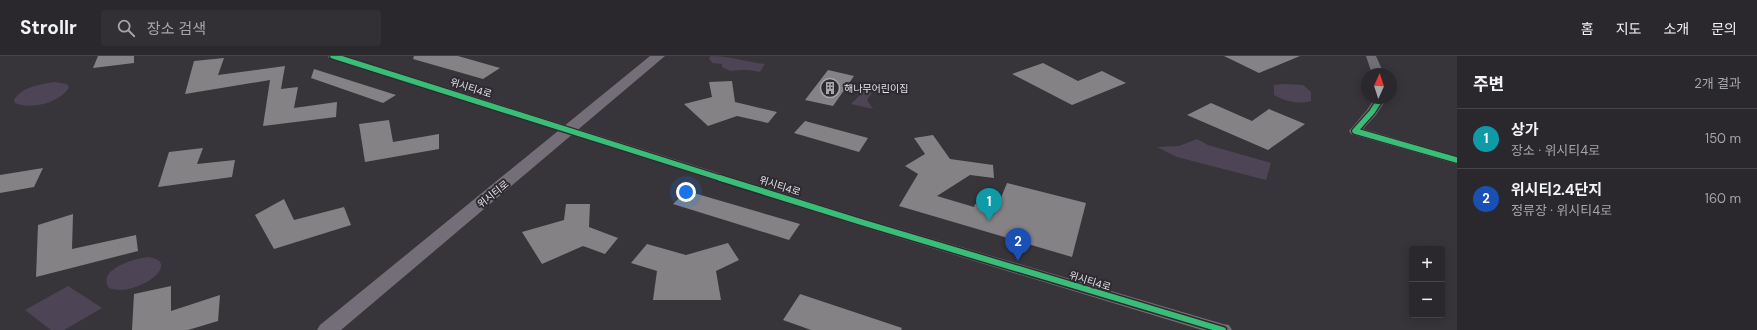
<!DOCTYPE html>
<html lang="ko">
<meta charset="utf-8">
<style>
body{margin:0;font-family:"DM Sans","Noto Sans KR",sans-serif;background:#323034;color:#f1f3f6}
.controls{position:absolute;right:12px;bottom:12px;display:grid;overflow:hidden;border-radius:4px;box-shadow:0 2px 10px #0003}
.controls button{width:36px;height:36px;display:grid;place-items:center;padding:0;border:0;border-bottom:1px solid #464448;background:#2a282c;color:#f1f3f6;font:20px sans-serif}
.compass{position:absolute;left:1361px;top:12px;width:36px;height:36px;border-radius:50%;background:#2a282c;box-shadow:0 2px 10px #0003;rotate:3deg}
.you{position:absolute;left:686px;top:136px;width:14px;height:14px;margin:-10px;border:3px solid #fff;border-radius:50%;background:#1a73e8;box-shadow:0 0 0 6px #1a73e833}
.badge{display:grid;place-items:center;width:26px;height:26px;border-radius:50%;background:#8abfa5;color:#fff;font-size:13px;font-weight:700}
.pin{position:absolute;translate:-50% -33px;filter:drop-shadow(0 1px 2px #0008)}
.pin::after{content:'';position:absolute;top:21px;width:14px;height:12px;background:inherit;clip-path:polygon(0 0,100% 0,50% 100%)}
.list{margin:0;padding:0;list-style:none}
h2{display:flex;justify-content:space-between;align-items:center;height:52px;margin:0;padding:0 16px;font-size:17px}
h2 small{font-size:13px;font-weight:400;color:#a5a6a9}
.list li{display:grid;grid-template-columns:26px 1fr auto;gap:12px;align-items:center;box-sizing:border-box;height:60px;padding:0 16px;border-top:1px solid #464448}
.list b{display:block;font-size:15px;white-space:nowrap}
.list p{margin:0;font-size:13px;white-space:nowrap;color:#a5a6a9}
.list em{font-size:13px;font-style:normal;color:#a5a6a9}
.icon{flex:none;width:22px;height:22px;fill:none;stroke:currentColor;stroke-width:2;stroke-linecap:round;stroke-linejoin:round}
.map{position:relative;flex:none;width:1457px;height:274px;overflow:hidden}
header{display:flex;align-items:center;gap:24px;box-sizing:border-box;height:56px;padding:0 20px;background:#2a282c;border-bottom:1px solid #464448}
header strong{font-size:19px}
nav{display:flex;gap:22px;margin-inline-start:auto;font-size:14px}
.search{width:280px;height:36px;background:#323034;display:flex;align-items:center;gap:10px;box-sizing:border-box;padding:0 14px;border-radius:4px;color:#a5a6a9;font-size:15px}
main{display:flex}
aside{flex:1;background:#2a282c}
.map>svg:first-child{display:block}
.green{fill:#4d4455}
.building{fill:#848285}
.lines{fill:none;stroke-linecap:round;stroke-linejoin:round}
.minor{fill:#736e77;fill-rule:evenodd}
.major{fill:#746e78;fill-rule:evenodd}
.cycleway-far1-casing{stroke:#2e2a31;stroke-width:8}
.cycleway-casing{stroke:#2e2a31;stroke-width:9}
.cycleway-far1{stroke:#3abd76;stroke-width:5.5}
.cycleway{stroke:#3abd76;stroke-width:6}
.labels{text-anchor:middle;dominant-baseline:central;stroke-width:4;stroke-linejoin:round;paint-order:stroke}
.street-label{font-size:10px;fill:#e5e3e7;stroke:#2e2a31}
.poi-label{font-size:10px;fill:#e5e3e7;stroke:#2e2a31;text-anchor:start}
</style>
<header>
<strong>Strollr</strong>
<div class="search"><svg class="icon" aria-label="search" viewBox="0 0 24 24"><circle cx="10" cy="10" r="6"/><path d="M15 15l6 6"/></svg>장소 검색</div>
<nav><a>홈</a><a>지도</a><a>소개</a><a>문의</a></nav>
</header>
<main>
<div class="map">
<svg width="1457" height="274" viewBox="0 0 1457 274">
<rect width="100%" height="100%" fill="#38353a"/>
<path class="green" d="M711,0c19,0 36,6 54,8l-5,8c-4,-1 -9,-2 -13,-2 -11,-1 -14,4 -25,-3v-3l-10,-1 -3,-5z
M55,26l11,2 3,2 -1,3c-10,14 -37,21 -53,14l-1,-3c7,-13 27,-16 41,-18z
M1283,28l20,1 8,7v9c-13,4 -26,0 -37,-6v-10z
M864,35l8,2 -5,7 6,9 -22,-5z
M1197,83l11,6 63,18 -5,17 -89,-23 -20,-10 22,-1z
M149,201c35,6 -14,41 -40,31 -13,-19 27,-30 40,-31z
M68,230l34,22 -38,22h-13l-26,-20z"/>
<path class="building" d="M98,0h36v7l-41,5z
M414,0h44l42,12 -17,11 -70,-20z
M1224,0h76l-41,17z
M224,2l-6,17 67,-9 -4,23 17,-2 -4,21 43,-6 -1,15 -73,9 7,-46 -85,14 9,-33z
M1043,7l35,18 24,-10 24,12 -54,22 -60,-31z
M314,13l82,26 -13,8 -72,-25z
M828,14l26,6 -21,30 -28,-6z
M732,25l3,21 42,10 -9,11 -31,-7 -29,10 -24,-22 28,-7 -3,-15z
M1211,47l41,18 17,-12 36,15 -37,26 -81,-35z
M389,64l4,22 46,-8v15l-74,13 -6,-38z
M805,65l63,17 -9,14 -65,-19z
M933,79l17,24 43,6 1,13 -24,-3 -33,21 37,11 1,-3 21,6 11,-27 79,20 -14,54 -173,-51 19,-32 -13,-8 20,-12 -11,-16z
M203,92l-6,16 38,-4 -3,17 -74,10 11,-35z
M43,112l-9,19 -34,6v-18z
M687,135l113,33 -11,16 -116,-36z
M284,143l10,21 50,-13 7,18 -77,24 -19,-34z
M566,148h24l-1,23 29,11 -13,16 -22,-8 -41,18 -20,-32 42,-12z
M73,158l-1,35 64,-14 2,16 -102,26 2,-52z
M728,187l11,17 -23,11 5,29h-68l4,-29 -26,-8 16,-19 39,11z
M171,230v25l49,-16 -2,26 -30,9h-56l2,-36z
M800,238l102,34 -1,2h-90l-28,-10z"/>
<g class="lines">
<path class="minor" d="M328,0h16l522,163 357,105 6,1 3,5h-30l-346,-105 -527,-167z
M1366,0h10l8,18h-12z
M1375,42h12l-11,17 -13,14 94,27v8l-106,-30 -2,-3 18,-21z"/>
<path class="major" d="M650,0h15l-324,274h-24l3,-5z"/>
<g class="cycleway-far1-casing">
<path id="cycleway-far1" d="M333,0l390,123
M1381,42l-9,14 -17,19 102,29"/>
</g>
<g class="cycleway-casing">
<path id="cycleway" d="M720,122l141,44 362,108"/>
</g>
<use href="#cycleway-far1" class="cycleway-far1"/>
<use href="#cycleway" class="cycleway"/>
</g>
<defs>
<g id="building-ring" transform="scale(1)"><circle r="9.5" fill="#2e2a31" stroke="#a8a6aa" stroke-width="1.5"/><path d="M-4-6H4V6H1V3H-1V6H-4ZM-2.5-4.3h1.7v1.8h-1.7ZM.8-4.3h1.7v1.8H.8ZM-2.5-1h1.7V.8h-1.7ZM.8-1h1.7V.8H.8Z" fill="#a8a6aa"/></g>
</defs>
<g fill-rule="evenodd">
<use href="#building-ring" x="830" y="32"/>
</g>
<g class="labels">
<g class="street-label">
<text transform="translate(471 32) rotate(17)">위시티4로</text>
<text transform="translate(780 130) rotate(18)">위시티4로</text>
<text transform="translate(493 138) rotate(-39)">위시티로</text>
<text transform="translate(1090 225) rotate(17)">위시티4로</text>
</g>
<g class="poi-label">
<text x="844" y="32">해나무어린이집</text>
</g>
</g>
</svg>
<div class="controls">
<button>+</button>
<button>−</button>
</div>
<svg class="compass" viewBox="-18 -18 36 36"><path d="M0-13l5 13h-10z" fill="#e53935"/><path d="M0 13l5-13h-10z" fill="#a5a6a9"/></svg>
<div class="you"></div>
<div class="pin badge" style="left:989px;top:165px;background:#0f9aa8">1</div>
<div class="pin badge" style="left:1018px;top:205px;background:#1a4fb4">2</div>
</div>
<aside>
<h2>주변<small>2개 결과</small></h2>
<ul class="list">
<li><span class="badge" style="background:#0f9aa8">1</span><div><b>상가</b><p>장소 · 위시티4로</p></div><em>150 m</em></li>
<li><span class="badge" style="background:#1a4fb4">2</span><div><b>위시티2.4단지</b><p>정류장 · 위시티4로</p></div><em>160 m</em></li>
</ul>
</aside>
</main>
